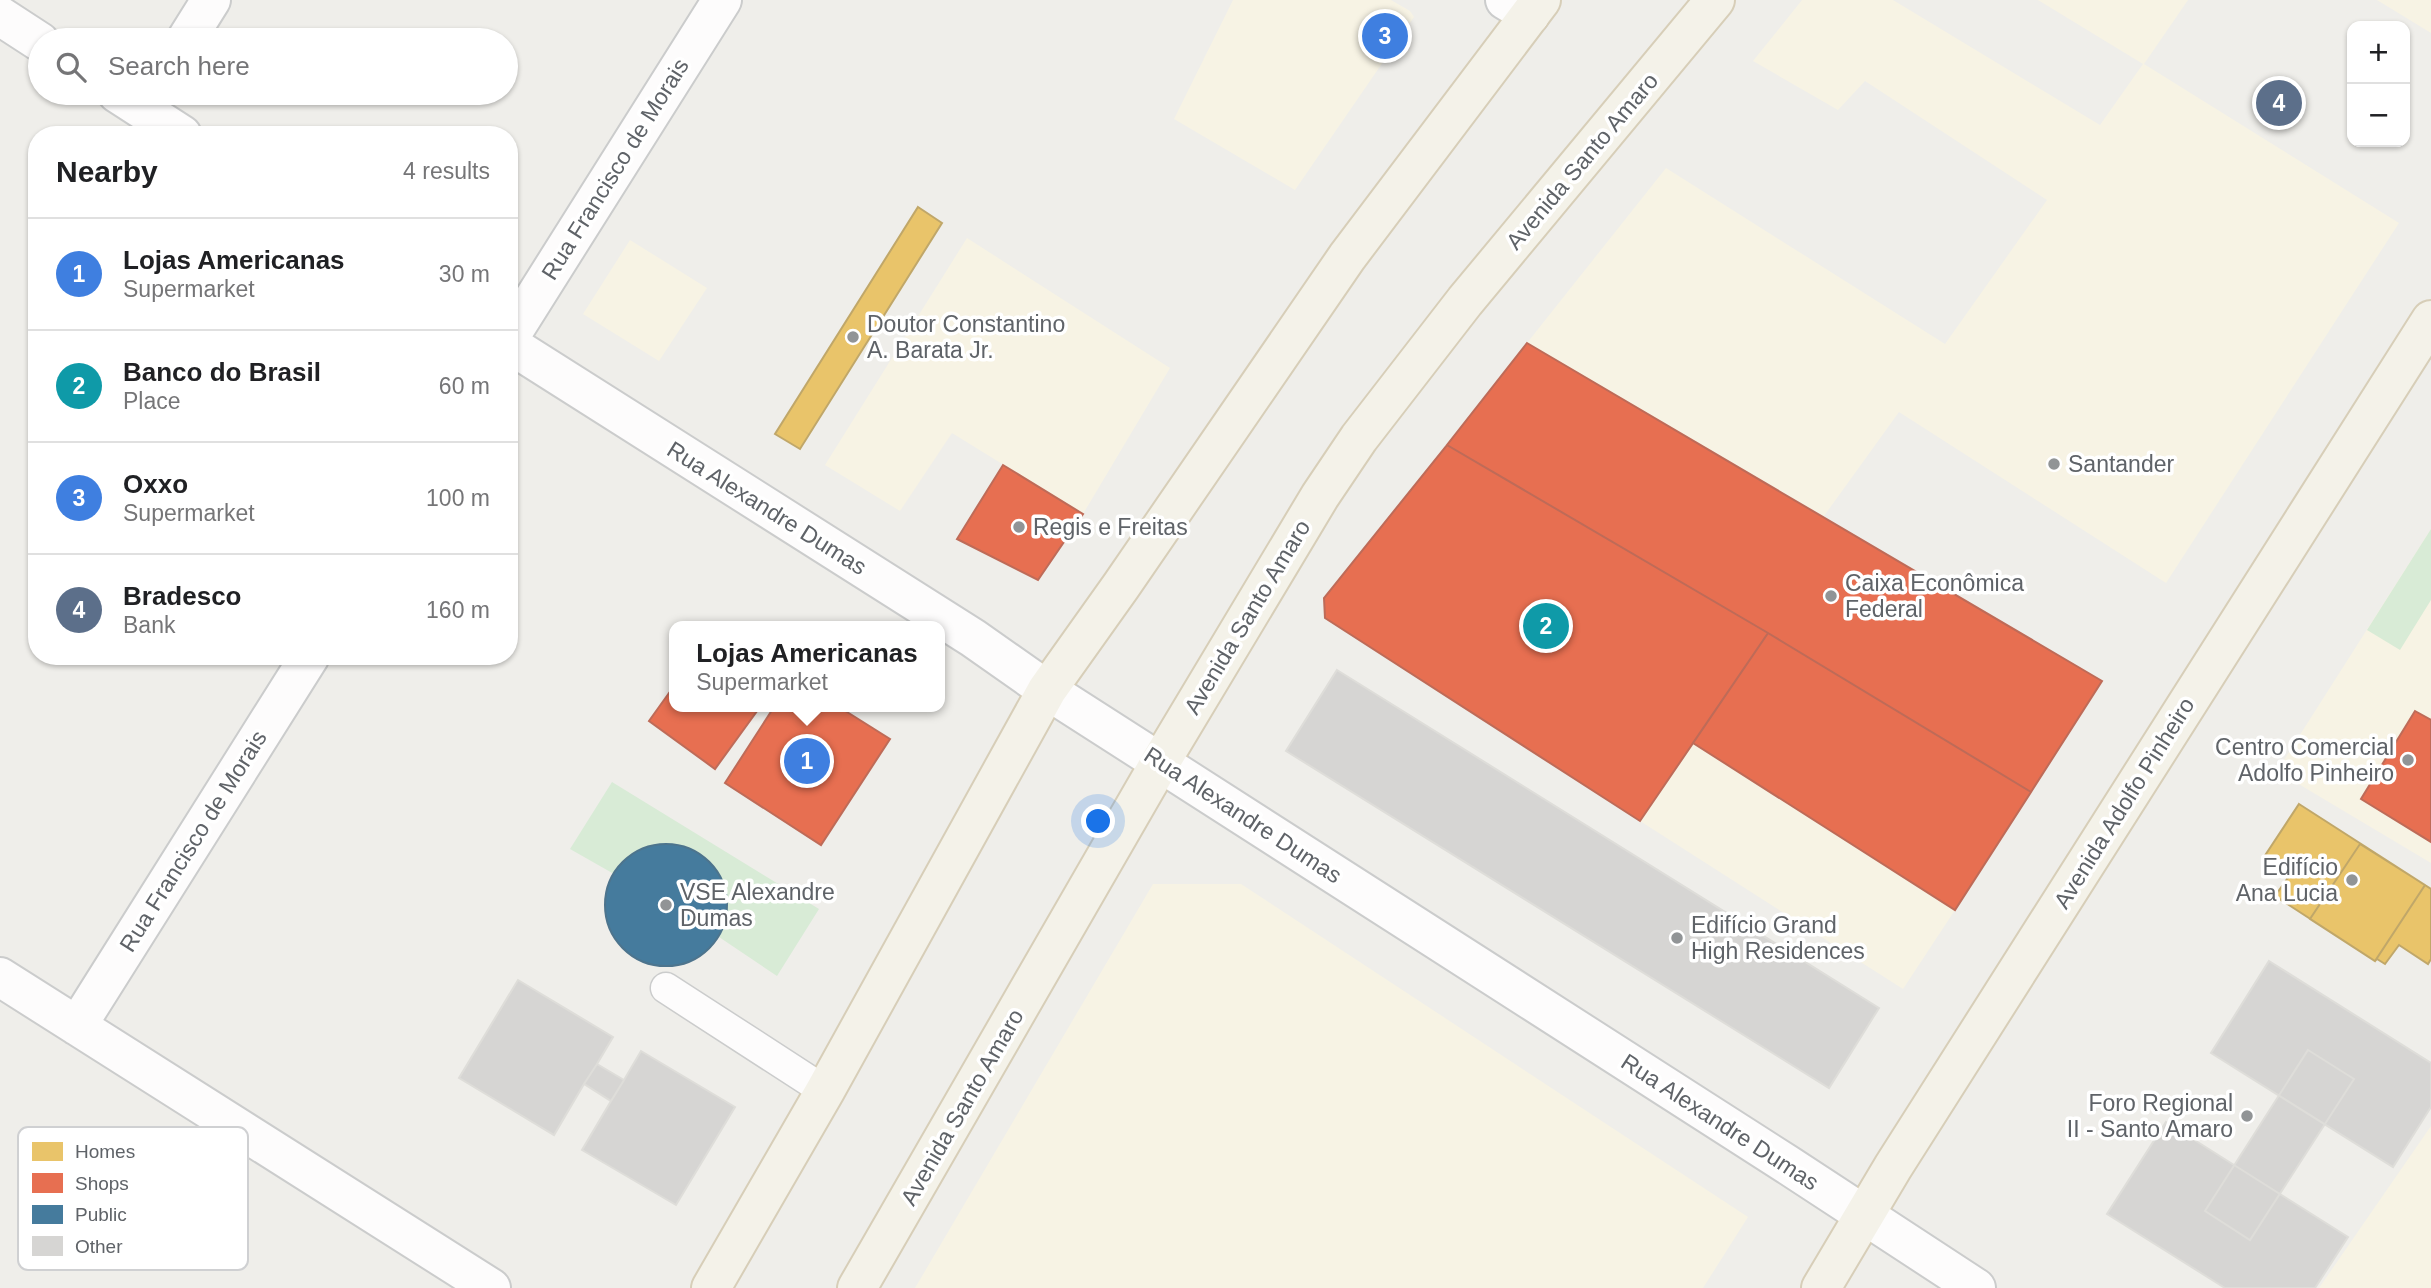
<!DOCTYPE html>
<meta charset="utf-8">
<style>
body{margin:0;font-family:Helvetica,sans-serif;background:#f6f6f6;color:#202124}
.controls{position:absolute;right:21px;top:21px;display:grid;overflow:hidden;border-radius:14px;box-shadow:0 2px 5px #0004}
.controls button{width:63px;height:63px;display:grid;place-items:center;padding:0;border:0;border-bottom:2px solid #e0e0e0;background:#fff;color:#202124;font:35px sans-serif}
.you{position:absolute;left:1099px;top:822px;width:24px;height:24px;margin:-18px;border:5px solid #fff;border-radius:50%;background:#1a73e8;box-shadow:0 0 0 10px #1a73e833}
.badge{display:grid;place-items:center;width:46px;height:46px;border-radius:50%;background:#d93025;color:#fff;font-size:23px;font-weight:700}
.pin{position:absolute;translate:-50% -50%;border:4px solid #fff;box-shadow:0 2px 7px #0006}
.popup{position:absolute;left:669px;top:621px;width:276px;height:91px;box-sizing:border-box;display:grid;place-content:center;border-radius:14px;background:#fff;filter:drop-shadow(0 2px 5px #0005);font-size:23px;white-space:nowrap;color:#757577}
.popup b{font-size:26px;color:#202124}
.popup::after{content:'';position:absolute;left:50%;top:100%;margin-left:-14px;border:14px solid transparent;border-top-color:#fff}
.list{margin:0;padding:0;list-style:none}
h2{display:flex;justify-content:space-between;align-items:center;height:91px;margin:0;padding:0 28px;font-size:30px}
h2 small{font-size:23px;font-weight:400;color:#757577}
.list li{display:grid;grid-template-columns:46px 1fr auto;gap:21px;align-items:center;box-sizing:border-box;height:112px;padding:0 28px;border-top:2px solid #e0e0e0}
.list b{display:block;font-size:26px;white-space:nowrap}
.list p{margin:0;font-size:23px;white-space:nowrap;color:#757577}
.list em{font-size:23px;font-style:normal;color:#757577}
.icon{flex:none;width:38px;height:38px;fill:none;stroke:currentColor;stroke-width:2;stroke-linecap:round;stroke-linejoin:round}
.map{position:relative;flex:none;width:2431px;height:1288px;overflow:hidden}
.search{position:absolute;background:#fff;box-shadow:0 2px 5px #0004;left:28px;top:28px;width:490px;height:77px;display:flex;align-items:center;gap:18px;box-sizing:border-box;padding:0 24px;border-radius:38px;color:#757577;font-size:26px}
.panel{position:absolute;background:#fff;box-shadow:0 2px 5px #0004;left:28px;top:126px;width:490px;height:539px;border-radius:28px}
.map>svg:first-child{display:block}
.commercial{fill:#f7f3e4}
.green{fill:#d8ebd6}
.homes{fill:#e9c46a;stroke:#c0a769;stroke-width:2}
.shops{fill:#e76f51;stroke:#be6b58;stroke-width:2}
.public{fill:#457b9d;stroke:#4d748d;stroke-width:2}
.building{fill:#d6d5d3;stroke:#deddd9;stroke-width:2}
.lines{fill:none;stroke-linecap:round;stroke-linejoin:round}
.service-casing{stroke:#cbcccc;stroke-width:33}
.minor-casing{stroke:#cbcccc;stroke-width:42}
.tertiary-casing{stroke:#cbcccc;stroke-width:42}
.primary-casing{stroke:#d7ceb8;stroke-width:42}
.service{stroke:#fdfcfc;stroke-width:30}
.minor{stroke:#fdfcfc;stroke-width:38}
.tertiary{stroke:#fdfcfc;stroke-width:38}
.primary{stroke:#f4f2e9;stroke-width:38}
.poi-dot{fill:#919496;stroke:#fff;stroke-width:2.5}
.labels{text-anchor:middle;dominant-baseline:central;stroke-width:7;stroke-linejoin:round;paint-order:stroke}
.street-label{font-size:23px;fill:#5f6368;stroke:#fff}
.poi-label{font-size:23px;fill:#5f6368;stroke:#fff;text-anchor:start}
.key{fill:#fff;stroke:#cfd0d2;stroke-width:2}
.key-label{font-size:19px;fill:#5f6368}
</style>
<div class="map">
<svg width="2431" height="1288" viewBox="0 0 2431 1288">
<rect width="100%" height="100%" fill="#efeeea"/>
<path class="commercial" d="M1233,0h158l19,11 4,6 -119,173 -121,-71z
M1802,0h91l207,125 43,-61 -105,-64h150l-44,64 255,159 -233,360 -267,-171 -75,104 -297,-173 139,-175 279,176 102,-144 -182,-119 -27,29 -85,-49z
M2377,0h54v33z
M967,238l203,130 -87,146 -131,-81 -52,78 -75,-46z
M630,240l77,48 -48,73 -76,-47z
M2431,529v334l-154,-92z
M1693,743l262,167 -52,79 -263,-168z
M1153,884h88l507,333 -45,71h-788z
M2431,1126v162h-112z"/>
<path class="green" d="M2431,529v71l-31,50 -33,-20z
M612,782l207,127 -42,67 -58,-39c34,-75 -58,-130 -105,-63l-44,-25z"/>
<path class="homes" d="M918,207l24,16 -142,226 -25,-15z
M2299,804l132,85v70l-3,5 -29,-19 -14,19 -8,-5 -2,2 -100,-65 15,-21 -26,-18z
M2360,844l65,41 -50,76 -65,-42z"/>
<path class="shops" d="M1527,343l575,338 -71,111 -263,-159 -321,-188z
M1447,445l321,188 -128,188 -315,-203 -1,-20z
M1003,465l80,49 -45,66 -81,-41z
M1768,633l263,159 -76,118 -262,-167z
M674,686v21h86l-45,62 -66,-48z
M774,707h65l51,32 -69,106 -96,-62z
M2415,711l16,9v122l-70,-43z"/>
<path class="public" d="M605 905a61 61 0 1 1 122 0a61 61 0 1 1-122 0Z"/>
<path class="building" d="M1337,670l542,338 -50,80 -543,-337z
M2269,961l162,102v44l-38,60 -182,-114z
M518,980l95,57 -16,27 27,16 17,-29 94,56 -59,98 -94,-55 29,-49 -27,-17 -30,51 -95,-57z
M2308,1050l46,29 -104,161 -45,-29z
M597,1064l27,16 -13,21 -27,-17z
M2166,1122l182,115 -33,51h-90l-118,-74z"/>
<g class="lines">
<g class="service-casing">
<path id="service" d="M666,988l159,103"/>
</g>
<g class="minor-casing">
<path id="minor" d="M1505,0l25,15
M186,40l25,-40
M509,338l213,-338
M0,977l491,311
M77,1026l233,-370"/>
</g>
<g class="tertiary-casing">
<path id="tertiary" d="M0,16l40,26
M117,93l65,42
M509,344l464,294 74,52 741,475 188,123"/>
</g>
<g class="primary-casing">
<path id="primary" d="M711,1288l114,-197 222,-401 74,-104 226,-329 194,-257
M857,1288l304,-527 159,-265 39,-58 106,-137 250,-301
M1821,1288l72,-121 538,-847"/>
</g>
<use href="#service" class="service"/>
<use href="#minor" class="minor"/>
<use href="#tertiary" class="tertiary"/>
<use href="#primary" class="primary"/>
</g>
<g class="poi-dot">
<circle cx="853" cy="337" r="7"/>
<circle cx="2054" cy="464" r="7"/>
<circle cx="1019" cy="527" r="7"/>
<circle cx="1831" cy="596" r="7"/>
<circle cx="2408" cy="760" r="7"/>
<circle cx="2352" cy="880" r="7"/>
<circle cx="666" cy="905" r="7"/>
<circle cx="1677" cy="938" r="7"/>
<circle cx="2247" cy="1116" r="7"/>
</g>
<g class="labels">
<g class="street-label">
<text transform="translate(1582 161) rotate(-50)">Avenida Santo Amaro</text>
<text transform="translate(615 169) rotate(-58)">Rua Francisco de Morais</text>
<text transform="translate(767 508) rotate(32)">Rua Alexandre Dumas</text>
<text transform="translate(1247 617) rotate(-59)">Avenida Santo Amaro</text>
<text transform="translate(2124 803) rotate(-58)">Avenida Adolfo Pinheiro</text>
<text transform="translate(1243 815) rotate(33)">Rua Alexandre Dumas</text>
<text transform="translate(193 841) rotate(-58)">Rua Francisco de Morais</text>
<text transform="translate(962 1107) rotate(-60)">Avenida Santo Amaro</text>
<text transform="translate(1720 1122) rotate(33)">Rua Alexandre Dumas</text>
</g>
<g class="poi-label">
<text x="867" y="324">Doutor Constantino<tspan x="867" dy="26">A. Barata Jr.</tspan></text>
<text x="2068" y="464">Santander</text>
<text x="1033" y="527">Regis e Freitas</text>
<text x="1845" y="583">Caixa Econômica<tspan x="1845" dy="26">Federal</tspan></text>
<text x="2394" y="747" text-anchor="end">Centro Comercial<tspan x="2394" dy="26">Adolfo Pinheiro</tspan></text>
<text x="2338" y="867" text-anchor="end">Edifício<tspan x="2338" dy="26">Ana Lucia</tspan></text>
<text x="680" y="892">VSE Alexandre<tspan x="680" dy="26">Dumas</tspan></text>
<text x="1691" y="925">Edifício Grand<tspan x="1691" dy="26">High Residences</tspan></text>
<text x="2233" y="1103" text-anchor="end">Foro Regional<tspan x="2233" dy="26">II - Santo Amaro</tspan></text>
</g>
</g>
<rect x="18" y="1127" width="230" height="143" rx="10" class="key"/>
<rect x="32" y="1142" width="31" height="19" fill="#e9c46a"/>
<rect x="32" y="1173" width="31" height="20" fill="#e76f51"/>
<rect x="32" y="1205" width="31" height="19" fill="#457b9d"/>
<rect x="32" y="1236" width="31" height="20" fill="#d6d5d3"/>
<g class="key-label">
<text x="75" y="1158">Homes</text>
<text x="75" y="1190">Shops</text>
<text x="75" y="1221">Public</text>
<text x="75" y="1253">Other</text>
</g>
</svg>
<div class="controls">
<button>+</button>
<button>−</button>
</div>
<div class="you"></div>
<div class="pin badge" style="left:807px;top:761px;background:#3f7fe0">1</div>
<div class="popup"><b>Lojas Americanas</b>Supermarket</div>
<div class="pin badge" style="left:1546px;top:626px;background:#0f9aa8">2</div>
<div class="pin badge" style="left:1385px;top:36px;background:#3f7fe0">3</div>
<div class="pin badge" style="left:2279px;top:103px;background:#5c6f8a">4</div>
<div class="search"><svg class="icon" aria-label="search" viewBox="0 0 24 24"><circle cx="10" cy="10" r="6"/><path d="M15 15l6 6"/></svg>Search here</div>
<section class="panel">
<h2>Nearby<small>4 results</small></h2>
<ul class="list">
<li><span class="badge" style="background:#3f7fe0">1</span><div><b>Lojas Americanas</b><p>Supermarket</p></div><em>30 m</em></li>
<li><span class="badge" style="background:#0f9aa8">2</span><div><b>Banco do Brasil</b><p>Place</p></div><em>60 m</em></li>
<li><span class="badge" style="background:#3f7fe0">3</span><div><b>Oxxo</b><p>Supermarket</p></div><em>100 m</em></li>
<li><span class="badge" style="background:#5c6f8a">4</span><div><b>Bradesco</b><p>Bank</p></div><em>160 m</em></li>
</ul>
</section>
</div>
